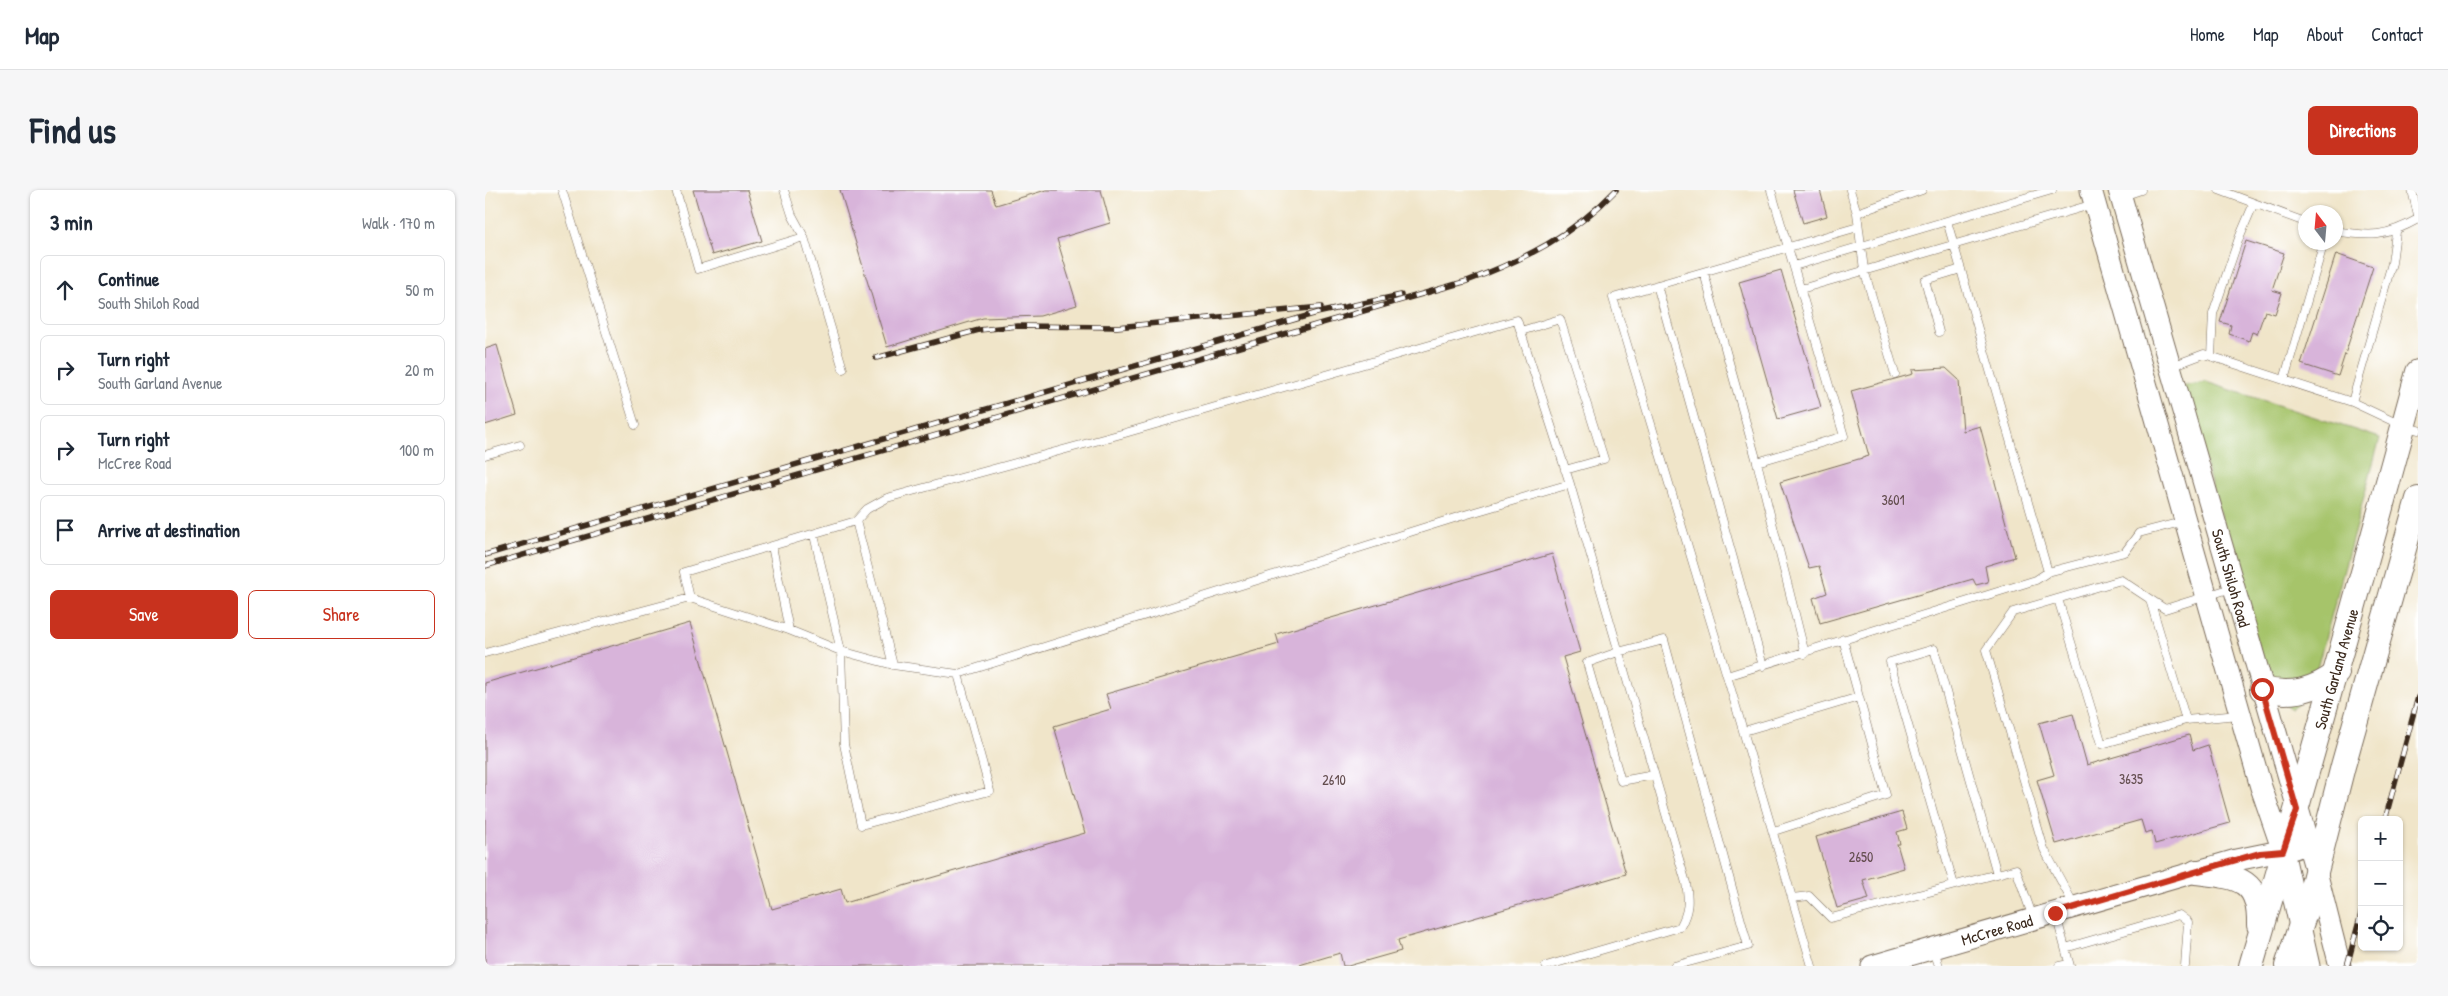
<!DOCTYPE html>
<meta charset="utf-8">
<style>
body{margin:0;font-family:"Patrick Hand",sans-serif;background:#f6f6f7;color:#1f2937}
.controls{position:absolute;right:15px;bottom:15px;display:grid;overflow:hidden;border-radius:8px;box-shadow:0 1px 4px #0004}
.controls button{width:45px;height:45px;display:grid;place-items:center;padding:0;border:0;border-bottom:1px solid #e0e1e3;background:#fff;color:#1f2937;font:25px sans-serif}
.compass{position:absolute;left:1813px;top:15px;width:45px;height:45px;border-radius:50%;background:#fff;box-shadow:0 1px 4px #0004;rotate:344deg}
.stop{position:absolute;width:15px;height:15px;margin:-11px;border:4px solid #c8321e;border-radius:50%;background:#fff}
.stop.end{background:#c8321e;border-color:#fff;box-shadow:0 1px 5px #0008}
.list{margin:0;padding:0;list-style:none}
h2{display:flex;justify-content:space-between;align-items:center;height:65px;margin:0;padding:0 20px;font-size:21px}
h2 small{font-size:16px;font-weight:400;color:#747a83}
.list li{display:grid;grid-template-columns:32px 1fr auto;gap:15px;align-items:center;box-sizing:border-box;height:70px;margin:0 10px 10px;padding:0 10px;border:1px solid #e0e1e3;border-radius:8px}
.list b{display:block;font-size:19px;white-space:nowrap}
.list p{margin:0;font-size:16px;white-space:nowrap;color:#747a83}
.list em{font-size:16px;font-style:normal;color:#747a83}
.actions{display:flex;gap:10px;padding:15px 20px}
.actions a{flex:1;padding:11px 0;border:1px solid #c8321e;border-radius:8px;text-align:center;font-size:18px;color:#c8321e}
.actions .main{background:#c8321e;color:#fff}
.icon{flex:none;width:28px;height:28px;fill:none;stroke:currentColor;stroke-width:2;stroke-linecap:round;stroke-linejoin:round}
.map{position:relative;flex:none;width:1933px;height:776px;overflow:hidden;border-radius:8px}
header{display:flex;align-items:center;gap:30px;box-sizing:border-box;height:70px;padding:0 25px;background:#fff;border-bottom:1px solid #e0e1e3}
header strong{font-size:24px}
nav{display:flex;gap:28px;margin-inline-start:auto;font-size:18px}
.intro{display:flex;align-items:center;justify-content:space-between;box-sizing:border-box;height:120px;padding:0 30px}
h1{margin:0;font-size:35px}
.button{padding:12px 22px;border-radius:8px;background:#c8321e;color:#fff;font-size:18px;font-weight:700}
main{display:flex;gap:30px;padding:0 30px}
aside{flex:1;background:#fff;border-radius:8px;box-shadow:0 1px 4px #0004}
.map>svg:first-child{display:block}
.green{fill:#a6c46b;stroke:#707744}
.building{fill:#d8b4da}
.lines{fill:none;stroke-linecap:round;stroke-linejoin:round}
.service-casing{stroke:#7a6b5a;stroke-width:9}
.secondary-casing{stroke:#7a6b5a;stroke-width:23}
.primary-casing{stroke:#7a6b5a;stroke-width:26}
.service{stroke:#fff;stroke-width:8}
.secondary{stroke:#fff;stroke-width:21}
.primary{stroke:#fff;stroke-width:24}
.rail-casing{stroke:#3b2a1e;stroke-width:5.5}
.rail{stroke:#fff;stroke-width:4;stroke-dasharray:11;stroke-linecap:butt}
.route{stroke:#c8321e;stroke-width:6}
.labels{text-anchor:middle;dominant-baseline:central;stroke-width:4.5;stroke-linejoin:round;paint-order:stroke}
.number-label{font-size:14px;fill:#624c4d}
.street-label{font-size:16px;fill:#3b2a1e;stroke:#fff}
</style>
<header>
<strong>Map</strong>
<nav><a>Home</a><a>Map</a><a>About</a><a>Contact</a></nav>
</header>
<div class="intro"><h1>Find us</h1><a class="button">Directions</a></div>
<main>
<aside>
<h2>3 min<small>Walk · 170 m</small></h2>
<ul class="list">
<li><svg class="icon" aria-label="ahead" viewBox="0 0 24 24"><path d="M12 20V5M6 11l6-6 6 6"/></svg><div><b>Continue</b><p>South Shiloh Road</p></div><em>50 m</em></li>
<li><svg class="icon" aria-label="right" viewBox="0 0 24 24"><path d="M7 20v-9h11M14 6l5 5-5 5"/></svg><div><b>Turn right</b><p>South Garland Avenue</p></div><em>20 m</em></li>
<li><svg class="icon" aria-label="right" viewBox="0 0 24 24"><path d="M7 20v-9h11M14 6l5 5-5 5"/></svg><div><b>Turn right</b><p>McCree Road</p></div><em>100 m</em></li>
<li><svg class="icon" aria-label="arrive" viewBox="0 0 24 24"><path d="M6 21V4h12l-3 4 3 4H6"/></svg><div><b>Arrive at destination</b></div></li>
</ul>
<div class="actions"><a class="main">Save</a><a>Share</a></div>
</aside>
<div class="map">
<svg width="1933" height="776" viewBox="0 0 1933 776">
<rect width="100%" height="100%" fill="#fff"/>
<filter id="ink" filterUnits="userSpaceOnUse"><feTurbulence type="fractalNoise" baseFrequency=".02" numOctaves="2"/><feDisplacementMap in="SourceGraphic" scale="10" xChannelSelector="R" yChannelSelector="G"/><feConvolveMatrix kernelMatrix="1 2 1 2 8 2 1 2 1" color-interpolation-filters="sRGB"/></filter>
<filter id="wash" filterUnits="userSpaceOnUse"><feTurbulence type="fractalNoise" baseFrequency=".0096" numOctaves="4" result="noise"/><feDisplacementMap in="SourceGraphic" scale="20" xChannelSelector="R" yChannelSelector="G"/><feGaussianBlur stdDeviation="1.12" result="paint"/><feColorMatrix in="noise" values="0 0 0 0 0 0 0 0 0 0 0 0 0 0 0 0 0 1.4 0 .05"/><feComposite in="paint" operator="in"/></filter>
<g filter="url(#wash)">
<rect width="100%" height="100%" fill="#f0e5c9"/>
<path class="green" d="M1721,192l174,56 -70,256 -20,15 -20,-20 -87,-303z"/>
<g id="blocks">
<path class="building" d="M208,0h54l15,51 -50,14z
M355,0h151l5,15 50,-15h55l9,33 -53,16 20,66 -37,11 -57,2 -96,29z
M1308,0h27l7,26 -24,7z
M1761,51l38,12 -12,37 10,3 -7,21 -10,-3 -8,23 -5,-2 -3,9 -20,-7 2,-9 -11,-3z
M1851,64l37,13 -35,109 -37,-12z
M1296,80l40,137 -43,12 -39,-137z
M12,155l20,70 -32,10v-76z
M1461,178l13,12 4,51 17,-5 35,131 -30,9 3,16 -12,3 -3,-6 -153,44 -7,-25 14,-5 -8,-27 -10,2 -29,-86 89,-26 -18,-65 62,-17 -1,-4z
M1067,364l28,98 -17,5 63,217 -228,66 3,11 -53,15h-5l-3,-13 -44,13h-811v-283l205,-60 82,286 69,-20 4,14 240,-70 -31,-107 57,-17 -5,-15 173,-50 -3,-10z
M1588,524l14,51 102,-30 4,15 15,-5 22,78 -75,21 -3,-13 -7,2 -4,-13 -85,24 -19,-64 17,-5 -15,-52z
M1417,622l5,17 -10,3 3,12h-3l7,24 -41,12 6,19 -32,9 -21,-71z"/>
</g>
</g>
<g filter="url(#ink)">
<use href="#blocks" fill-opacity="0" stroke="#7a6b5a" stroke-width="1"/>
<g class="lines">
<g class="service-casing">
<path id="service" d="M77,0l73,235
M191,0l22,79 106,-32
M299,0l8,25 12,22 39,132
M1286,0l73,246 -87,26 48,192
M1365,0l7,23
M1734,0l86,32
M1927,0l6,26
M1638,6l18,-6
M1462,31l101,351 77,-20 14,-19 46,-12
M1850,41c36,6 51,6 83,-12
M1309,76l258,-76
M1219,83l53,189
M1172,95l106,381
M1316,99l293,-85
M1036,141l39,-12 44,140 -39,11
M1454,142l-14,-52 36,-11
M1726,166l2,-42 26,-76 15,-35
M1687,176l32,-12 148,48 51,24 15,4
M1410,184l-31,-104 -7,-57 65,-23
M1799,190l40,-138
M1867,212l40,-139 4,-31
M0,265l35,-10
M329,345l27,116 3,93 17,81 129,-34 -32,-117
M287,356l17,84
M205,408l-6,-26 172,-51
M1573,409l44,145 84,-24 -36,-120
M0,463l205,-55 99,32 52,21 52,14 65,9 503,-158 109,-32 116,399c3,18 3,28 -6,44l-134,39
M408,475l-37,-144 11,-12 20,-11 238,-65 392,-113 53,164
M1242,486l-114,-378 245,-71
M1701,530l52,-5
M1259,541l115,-34
M1169,585l-33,6 -34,-118 31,-11 46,-12 84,306 -74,20
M1289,641l112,-36 -43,-156
M1469,695l-64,-223 44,-13 63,225
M1307,708l17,-2 22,22 185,-49 17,49
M1589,715l-30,-56 -58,-199 27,-38 108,-32 44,29 67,-21
M1571,725l14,51
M1580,758l114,-33 9,7 -3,44
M1449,760l5,16
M1327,776l-85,-290 309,-96 12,-8
M1574,776l10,-2"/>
</g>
<g class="secondary-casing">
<g id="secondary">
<path d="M1606,0l170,597 22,64 26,115"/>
<path id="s1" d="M1634,0l197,681 24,95"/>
<path id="s2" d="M1387,776l364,-106 59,-12"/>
</g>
</g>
<g class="primary-casing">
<g id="primary">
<path d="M1777,499c28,7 52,2 75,-16"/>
<path d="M1711,682c40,5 64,5 63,53"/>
<path id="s3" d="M1766,776c58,-198 113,-395 167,-594"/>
<path d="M1802,776l20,-59 36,-141 75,-267"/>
</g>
</g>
<use href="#service" class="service"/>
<use href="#secondary" class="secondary"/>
<use href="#primary" class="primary"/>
<g class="rail-casing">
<path id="rail" d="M391,168l103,-28 39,-4 99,1 204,-20
M0,365l832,-242 84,-18
M0,376l982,-285c58,-22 105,-45 149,-91
M1900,630l33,-123
M1862,776l15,-56"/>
</g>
<use href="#rail" class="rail"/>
</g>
</g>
<g class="lines" filter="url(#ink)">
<path class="route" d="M1570,723l205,-60 23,-2 14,-41 -35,-121"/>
</g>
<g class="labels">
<g class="number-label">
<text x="1408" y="309">3601</text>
<text x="1646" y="588">3635</text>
<text x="849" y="589">2610</text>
<text x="1376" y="666">2650</text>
</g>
<g class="street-label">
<text stroke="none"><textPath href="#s1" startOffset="404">South Shiloh Road</textPath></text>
<text stroke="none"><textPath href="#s3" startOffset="309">South Garland Avenue</textPath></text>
<text stroke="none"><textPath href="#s2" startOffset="130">McCree Road</textPath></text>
</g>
</g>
</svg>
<div class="controls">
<button>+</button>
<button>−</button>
<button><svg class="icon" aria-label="locate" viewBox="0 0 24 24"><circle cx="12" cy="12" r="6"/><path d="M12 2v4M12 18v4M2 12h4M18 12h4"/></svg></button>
</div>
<svg class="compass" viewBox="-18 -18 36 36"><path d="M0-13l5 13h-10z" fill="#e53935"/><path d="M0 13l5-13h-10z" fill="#747a83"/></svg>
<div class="stop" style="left:1777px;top:499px"></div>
<div class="stop end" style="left:1570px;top:723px"></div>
</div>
</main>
